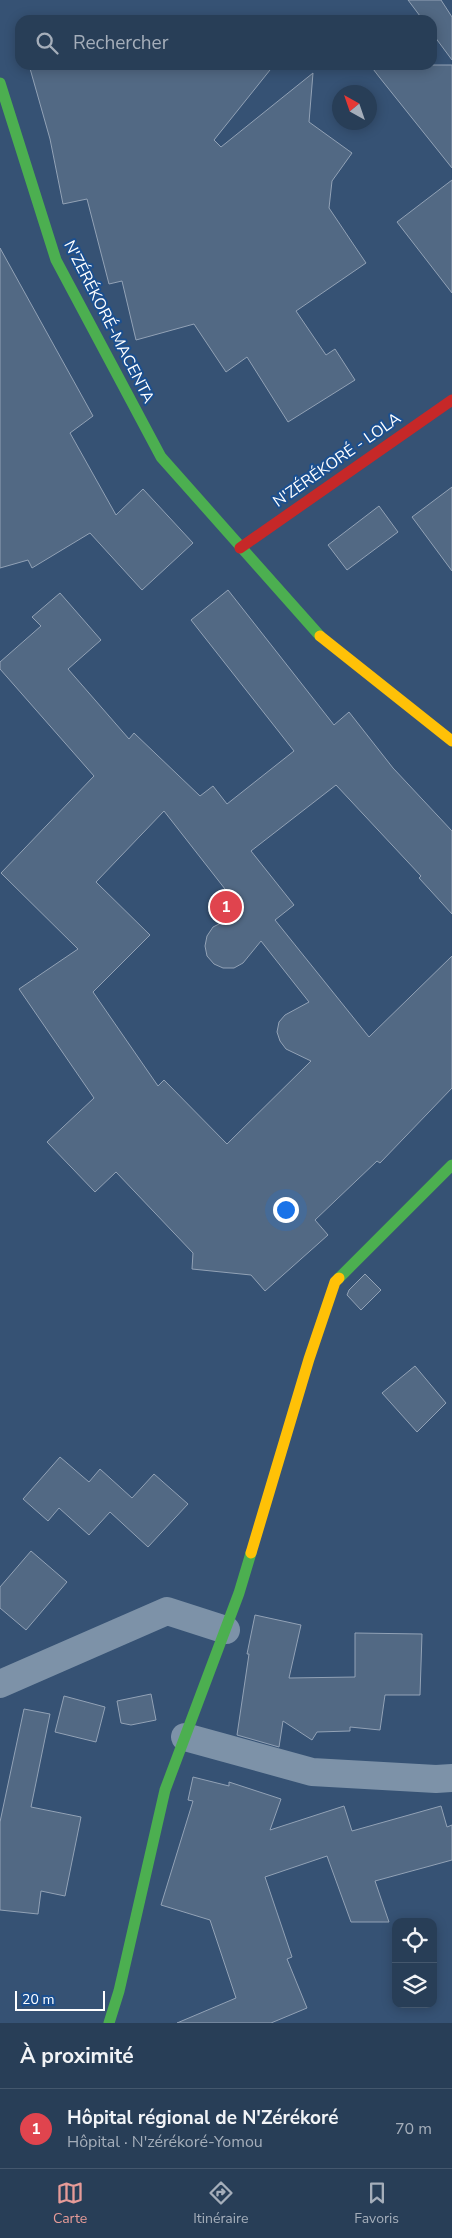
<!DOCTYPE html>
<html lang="fr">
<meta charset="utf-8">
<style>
body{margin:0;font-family:"Nunito Sans",sans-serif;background:#30455d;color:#f1f3f6}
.controls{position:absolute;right:15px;bottom:15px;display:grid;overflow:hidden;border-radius:10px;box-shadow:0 2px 12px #0003}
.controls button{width:45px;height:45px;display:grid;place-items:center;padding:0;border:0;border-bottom:1px solid #44576d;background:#283e57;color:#f1f3f6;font:25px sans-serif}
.compass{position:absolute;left:332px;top:85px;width:45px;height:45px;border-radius:50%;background:#283e57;box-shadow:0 2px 12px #0003;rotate:320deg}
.scale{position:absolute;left:15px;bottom:12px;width:90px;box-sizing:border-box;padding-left:5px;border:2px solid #fff;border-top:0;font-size:14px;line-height:18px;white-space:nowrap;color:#fff;-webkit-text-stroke:4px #1b4f8f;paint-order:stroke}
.you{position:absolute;left:285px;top:1209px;width:18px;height:18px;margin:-12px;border:4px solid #fff;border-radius:50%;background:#1a73e8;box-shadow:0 0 0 8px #1a73e833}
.badge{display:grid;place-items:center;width:32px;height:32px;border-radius:50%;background:#e69b98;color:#fff;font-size:16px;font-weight:700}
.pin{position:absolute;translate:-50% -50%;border:2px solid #fff;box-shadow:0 1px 5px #0006}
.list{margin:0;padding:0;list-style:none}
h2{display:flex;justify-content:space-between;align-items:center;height:65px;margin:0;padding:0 20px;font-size:21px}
h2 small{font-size:16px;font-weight:400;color:#a5aeba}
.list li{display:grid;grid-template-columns:32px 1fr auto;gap:15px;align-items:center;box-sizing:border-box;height:80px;padding:0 20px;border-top:1px solid #44576d}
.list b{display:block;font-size:19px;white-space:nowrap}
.list p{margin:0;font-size:16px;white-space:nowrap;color:#a5aeba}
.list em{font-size:16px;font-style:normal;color:#a5aeba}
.icon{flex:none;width:28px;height:28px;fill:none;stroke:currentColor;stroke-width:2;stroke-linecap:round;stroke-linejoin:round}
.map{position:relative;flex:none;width:452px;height:2023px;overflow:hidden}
.search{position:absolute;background:#283e57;box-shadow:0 2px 12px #0003;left:15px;right:15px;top:15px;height:55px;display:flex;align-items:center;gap:12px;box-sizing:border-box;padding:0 18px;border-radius:15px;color:#a5aeba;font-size:19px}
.sheet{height:145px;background:#283e57}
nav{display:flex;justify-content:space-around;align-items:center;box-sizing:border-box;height:70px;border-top:1px solid #44576d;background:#283e57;font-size:14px;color:#a5aeba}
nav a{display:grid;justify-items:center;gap:2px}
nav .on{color:#e69b98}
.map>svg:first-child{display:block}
.building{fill:#526984;stroke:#92a2b6;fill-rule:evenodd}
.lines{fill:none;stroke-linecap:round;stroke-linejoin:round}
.street{stroke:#7d92a8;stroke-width:28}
.fast{stroke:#4caf50;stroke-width:11}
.slow{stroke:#ffc107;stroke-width:11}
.jam{stroke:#c62828;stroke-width:11}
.labels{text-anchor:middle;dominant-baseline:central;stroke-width:4;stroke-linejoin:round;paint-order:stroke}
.street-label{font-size:16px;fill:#fff;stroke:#1b4f8f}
</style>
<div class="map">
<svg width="452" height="2023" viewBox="0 0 452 2023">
<rect width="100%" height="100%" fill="#365274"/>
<path class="building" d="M408,0h33l11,17v43l-20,-27v-13h-9z
M29,65h245l-60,75 7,7 92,-74 -4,49 43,31 -20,28 -3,27 37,55 -70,48 30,44 9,-6 20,31 -67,42 -41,-65 -21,15 -32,-48 -58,16 -14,-59 -13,3 -22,-85 -24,5 -13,-65z
M370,65h82v103l-72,-90z
M452,180v113l-55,-71z
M0,248l93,168 -23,17 46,82 27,-26 50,54 -51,47 -52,-57 -58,35 -4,-8 -28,8z
M452,487v84l-40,-54z
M379,506l19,26 -51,38 -19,-25z
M228,590l106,135 15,-13 44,56 59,63v83l-33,-36 2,-2 -85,-91 -85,66 43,54 -19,15 94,117 83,-81v132l-72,75 -3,-2 -62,59 13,15 -63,56 -14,-16 -59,-6 1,-16 -77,-81 -21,20 -48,-50 47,-44 -75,-109 59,-40 -77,-76 93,-97 -94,-107v-7l41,-36 -9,-9 28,-24 41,47 -33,29 61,70 5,-6 66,63 13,-10 14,18 67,-53 -103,-131zM164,811l79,101 -30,15 -6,9 -2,10 2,10 7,8 9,4h11l9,-5 18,-22 48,61 -24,13 -6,7 -2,10 3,9 6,8 25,12 -84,83 -63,-64 -6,6 -65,-94 57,-57 -54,-53z
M365,1274l16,16 -20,20 -14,-15 2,-5z
M415,1366l31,37 -29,29 -35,-39z
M60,1457l29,25 11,-13 32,29 22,-24 34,30 -40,43 -38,-35 -21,23 -30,-27 -11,13 -25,-22z
M31,1551l36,31 -41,48 -26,-22v-21z
M255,1615l46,10 -12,53 66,-1v-44l67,1 -2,61h-35l-5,35 -30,-3v4l-33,1 -5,8 -29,-19 -4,26 -42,-12 12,-81h-2z
M151,1694l5,26 -25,5 -10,-2 -4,-22z
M64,1696l41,11 -9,35 -41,-10z
M24,1709l26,5 -19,93 50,10 -16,79 -24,-5 -3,23 -38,-4v-88z
M193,1777l36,9v-4l52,17 -11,31 74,-24 8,25 89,-25 6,21 5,-2v35l-77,21 14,41h-38l-24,-66 -62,21 27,80 -5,2 20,49 -36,15h-94l59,-25 -26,-78 -49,-15 32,-104 -5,-1z"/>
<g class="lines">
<path class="street" d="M0,1684l167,-73 59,19
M185,1737l127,35 124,7 16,-1"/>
<path class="fast" d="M0,83l56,177 105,197 159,179
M339,1278l113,-113
M109,2023l10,-32 46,-201 74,-197 12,-40"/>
<path class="slow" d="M320,636l132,105
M251,1553l58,-194 26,-77 4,-4"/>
<path class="jam" d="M240,548l212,-148"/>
</g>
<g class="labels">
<g class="street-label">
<text transform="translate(109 322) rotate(63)">N'ZÉRÉKORÉ-MACENTA</text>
<text transform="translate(337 460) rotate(-35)">N'ZÉRÉKORÉ - LOLA</text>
</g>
</g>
</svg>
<div class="controls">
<button><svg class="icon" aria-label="locate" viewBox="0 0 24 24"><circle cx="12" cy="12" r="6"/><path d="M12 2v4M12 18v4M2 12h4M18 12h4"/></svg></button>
<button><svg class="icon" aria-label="layers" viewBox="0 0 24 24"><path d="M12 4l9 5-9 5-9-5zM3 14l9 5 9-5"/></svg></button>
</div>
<svg class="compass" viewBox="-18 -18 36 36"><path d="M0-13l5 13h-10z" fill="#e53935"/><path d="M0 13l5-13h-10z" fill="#a5aeba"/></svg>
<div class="scale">20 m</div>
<div class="you"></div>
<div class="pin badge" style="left:226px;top:907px;background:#e0444e">1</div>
<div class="search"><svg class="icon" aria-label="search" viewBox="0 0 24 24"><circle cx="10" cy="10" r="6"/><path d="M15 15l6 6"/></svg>Rechercher</div>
</div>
<section class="sheet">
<h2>À proximité<small></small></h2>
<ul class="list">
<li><span class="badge" style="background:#e0444e">1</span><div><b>Hôpital régional de N'Zérékoré</b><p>Hôpital · N'zérékoré-Yomou</p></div><em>70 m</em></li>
</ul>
</section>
<nav>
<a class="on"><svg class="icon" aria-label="map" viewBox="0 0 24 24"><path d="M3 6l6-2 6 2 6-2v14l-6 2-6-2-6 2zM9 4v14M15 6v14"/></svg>Carte</a>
<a><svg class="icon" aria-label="directions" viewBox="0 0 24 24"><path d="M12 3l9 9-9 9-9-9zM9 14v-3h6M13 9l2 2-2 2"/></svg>Itinéraire</a>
<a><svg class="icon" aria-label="saved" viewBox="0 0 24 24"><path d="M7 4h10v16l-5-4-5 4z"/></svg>Favoris</a>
</nav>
